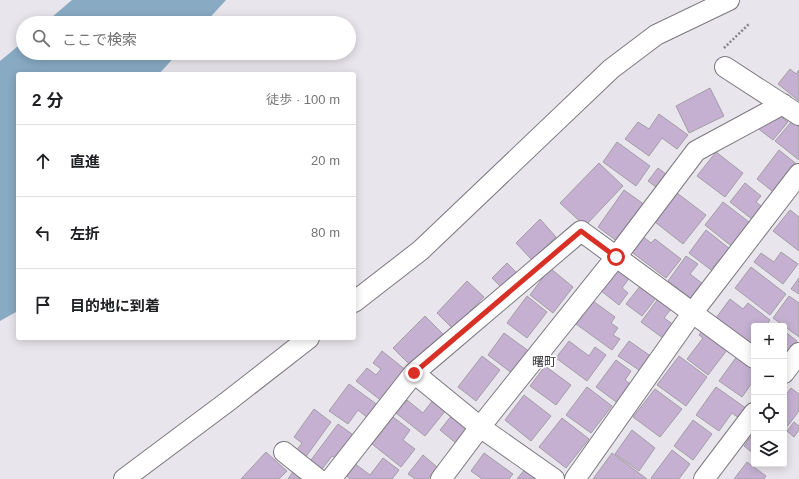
<!DOCTYPE html>
<html lang="ja">
<meta charset="utf-8">
<style>
body{margin:0;font-family:Helvetica,"Noto Sans JP",sans-serif;background:#f2f2f2;color:#202124}
.controls{position:absolute;right:12px;bottom:12px;display:grid;overflow:hidden;border-radius:4px;box-shadow:0 2px 10px #0003}
.controls button{width:36px;height:36px;display:grid;place-items:center;padding:0;border:0;border-bottom:1px solid #e0e0e0;background:#fff;color:#202124;font:20px sans-serif}
.stop{position:absolute;width:12px;height:12px;margin:-9px;border:3px solid #d93025;border-radius:50%;background:#fff}
.stop.end{background:#d93025;border-color:#fff;box-shadow:0 1px 4px #0008}
.list{margin:0;padding:0;list-style:none}
h2{display:flex;justify-content:space-between;align-items:center;height:52px;margin:0;padding:0 16px;font-size:17px}
h2 small{font-size:13px;font-weight:400;color:#757577}
.list li{display:grid;grid-template-columns:26px 1fr auto;gap:12px;align-items:center;box-sizing:border-box;height:72px;padding:0 16px;border-top:1px solid #e0e0e0}
.list b{display:block;font-size:15px;white-space:nowrap}
.list em{font-size:13px;font-style:normal;color:#757577}
.icon{flex:none;width:22px;height:22px;fill:none;stroke:currentColor;stroke-width:2;stroke-linecap:round;stroke-linejoin:round}
.map{position:relative;flex:none;width:799px;height:479px;overflow:hidden}
.search{position:absolute;background:#fff;box-shadow:0 2px 10px #0003;left:16px;top:16px;width:340px;height:44px;display:flex;align-items:center;gap:10px;box-sizing:border-box;padding:0 14px;border-radius:22px;color:#757577;font-size:15px}
.panel{position:absolute;background:#fff;box-shadow:0 2px 10px #0003;left:16px;top:72px;width:340px;height:268px;border-radius:4px}
.map>svg:first-child{display:block}
.water{fill:#88aac3}
.building{fill:#c5b0d2;stroke:#a29ea5}
.lines{fill:none;stroke-linecap:round;stroke-linejoin:round}
.minor-casing{stroke:#7c787f;stroke-width:22}
.path{stroke:#868388;stroke-width:2.5;stroke-dasharray:2 2;stroke-linecap:butt}
.minor{stroke:#fff;stroke-width:20}
.route{stroke:#d93025;stroke-width:5}
.labels{text-anchor:middle;dominant-baseline:central;stroke-width:3.5;stroke-linejoin:round;paint-order:stroke}
.neighbourhood-label{font-size:12px;fill:#333134;stroke:#fff}
</style>
<div class="map">
<svg width="799" height="479" viewBox="0 0 799 479">
<rect width="100%" height="100%" fill="#e9e5ec"/>
<path class="water" d="M72,0h154l-21,23h-160z
M23,42v11h155l-19,21h-141v232l-2,6 -16,9v-260z"/>
<path class="building" d="M790,69l6,5 3,-4v31l-21,-17z
M710,88l14,28 -35,17 -13,-27z
M659,114l29,21 -11,14 -15,-11 -13,18 -24,-17 13,-17 11,7z
M779,115l9,7 -15,18 -17,-13z
M792,121l7,6v33l-24,-19z
M617,142l33,24 -14,20 -33,-24z
M779,150l20,16 -22,29 -20,-16z
M716,152l27,21 -18,24 -28,-21z
M599,163l24,23 -38,40 -25,-23z
M658,168l12,9 -10,13 -12,-9z
M745,183l16,13 -5,6 11,9 -10,12 -27,-21z
M624,190l21,15 -27,37 -20,-15z
M677,193l29,22 -23,29 -28,-22z
M723,202l30,23 -18,24 -30,-24z
M790,210l9,7v34l-26,-20z
M540,219l16,18 -24,23 -16,-17z
M706,230l29,23 -9,12 -7,-6 -8,11 -22,-17z
M641,235l10,8 4,-4 26,20 -15,19 -37,-28z
M781,252l17,12 -15,20 -29,-22 7,-9 13,9z
M686,256l12,8 -8,10 17,13 -11,15 -28,-21z
M507,263l12,12 -15,15 -12,-12z
M618,267l12,10 -8,11 6,5 -9,12 -19,-15z
M751,267l35,27 -16,21 -35,-27z
M550,268l23,19 -20,26 -23,-18z
M799,278v16l-8,-5z
M467,281l17,16 -31,32 -16,-16z
M641,285l16,12 -15,19 -16,-12z
M527,296l20,16 -20,26 -20,-15z
M789,296l10,7v34l-26,-19z
M658,299l13,10 -7,9 13,9 -10,14 -26,-19z
M730,299l13,10 5,-6 22,17 -4,6h-12v15l-3,4 -35,-27z
M593,301l22,16 -4,6 7,5 -5,7 7,4 -8,11 -36,-26z
M425,316l18,18 -17,16 -13,18 -20,-20z
M705,327l25,19 -22,29 -21,-16 16,-21 -4,-3z
M784,331l13,10 -13,16z
M504,333l26,19 -17,22 -25,-19z
M569,341l20,15 6,-9 11,8 -19,26 -31,-23z
M629,341l23,16 -10,15 -24,-16z
M382,351l25,20 -24,31 -27,-21 11,-13 9,7 5,-6 -8,-6z
M740,352l14,10v18l-12,17 -23,-16z
M482,356l18,14 -24,31 -18,-14z
M679,356l28,21 -21,29 -29,-21z
M616,360l15,11 -6,9 8,6 -14,18 -23,-17z
M545,366l26,19 -15,20 -26,-19z
M349,384l30,22 -10,13 -11,-9 -10,14 -19,-13z
M587,387l25,19 -21,27 -25,-18z
M716,387l34,24 -7,10 -11,-8 -13,18 -23,-16z
M791,388l8,6v17l-13,17 -2,-1v-30z
M655,389l27,20 -22,28 -27,-20z
M524,395l27,21 -20,25 -26,-21z
M407,400l16,13 10,-13 13,10 -21,26 -29,-23z
M314,409l17,13 -26,36 -9,-7 6,-8 -8,-6z
M452,415l22,18 -12,15 -22,-18z
M393,417l17,13 -7,10 12,9 -14,18 -29,-23z
M562,418l27,21 -23,29 -27,-21z
M693,420l19,14 -19,26 -19,-14z
M794,422l5,4v4l-5,7 -7,-6z
M338,424l18,13 -18,23 -6,-4 -13,17 -11,-9z
M632,430l23,18 -16,23 -24,-17z
M754,432v22l-10,-8z
M672,450l18,14 -11,15h-27l-1,-1z
M266,452l21,19 -8,8h-38z
M484,453l29,21 -4,5h-27l-11,-8z
M612,453l35,26h-54z
M423,455l14,12 -9,12h-13l-7,-5z
M383,458l16,12 -7,9h-42l-5,-4 9,-12 16,12z
M747,462l19,14 -2,3h-30z
M525,469l13,10h-21z
M294,470l13,9h-19z"/>
<g class="lines">
<g class="minor-casing">
<path id="minor" d="M725,67l74,48
M354,302l67,-52 190,-181 45,-34 73,-35
M414,373l66,54 74,52
M784,373l15,-20
M284,452l34,27
M124,479l103,-77 82,-64
M331,479l83,-106 167,-142 173,127
M441,479l39,-52 136,-170 80,-106 87,-47
M575,479l118,-167 106,-138
M704,479l50,-66"/>
</g>
<path class="path" d="M724,48l25,-24"/>
<use href="#minor" class="minor"/>
</g>
<g class="lines">
<path class="route" d="M414,373l167,-142 35,26"/>
</g>
<g class="labels">
<g class="neighbourhood-label">
<text x="544" y="362">曙町</text>
</g>
</g>
</svg>
<div class="controls">
<button>+</button>
<button>−</button>
<button><svg class="icon" aria-label="locate" viewBox="0 0 24 24"><circle cx="12" cy="12" r="6"/><path d="M12 2v4M12 18v4M2 12h4M18 12h4"/></svg></button>
<button><svg class="icon" aria-label="layers" viewBox="0 0 24 24"><path d="M12 4l9 5-9 5-9-5zM3 14l9 5 9-5"/></svg></button>
</div>
<div class="stop" style="left:616px;top:257px"></div>
<div class="stop end" style="left:414px;top:373px"></div>
<div class="search"><svg class="icon" aria-label="search" viewBox="0 0 24 24"><circle cx="10" cy="10" r="6"/><path d="M15 15l6 6"/></svg>ここで検索</div>
<section class="panel">
<h2>2 分<small>徒歩 · 100 m</small></h2>
<ul class="list">
<li><svg class="icon" aria-label="ahead" viewBox="0 0 24 24"><path d="M12 20V5M6 11l6-6 6 6"/></svg><div><b>直進</b></div><em>20 m</em></li>
<li><svg class="icon" aria-label="left" viewBox="0 0 24 24"><path d="M17 20v-9H6M10 6l-5 5 5 5"/></svg><div><b>左折</b></div><em>80 m</em></li>
<li><svg class="icon" aria-label="arrive" viewBox="0 0 24 24"><path d="M6 21V4h12l-3 4 3 4H6"/></svg><div><b>目的地に到着</b></div></li>
</ul>
</section>
</div>
